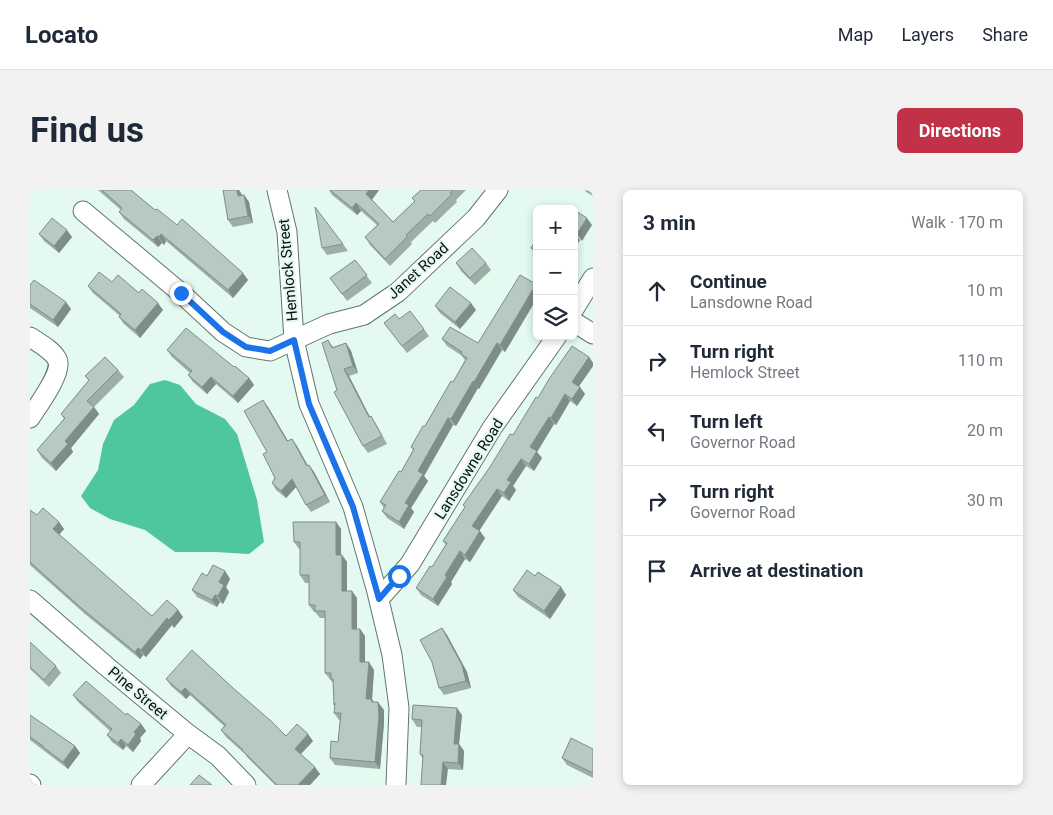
<!DOCTYPE html>
<meta charset="utf-8">
<style>
body{margin:0;font-family:Roboto,sans-serif;background:#f2f2f3;color:#1f2937}
.controls{position:absolute;right:15px;top:15px;display:grid;overflow:hidden;border-radius:8px;box-shadow:0 2px 8px #0003}
.controls button{width:45px;height:45px;display:grid;place-items:center;padding:0;border:0;border-bottom:1px solid #e0e1e3;background:#fff;color:#1f2937;font:25px sans-serif}
.stop{position:absolute;width:15px;height:15px;margin:-11px;border:4px solid #1a73e8;border-radius:50%;background:#fff}
.stop.end{background:#1a73e8;border-color:#fff;box-shadow:0 1px 5px #0008}
.list{margin:0;padding:0;list-style:none}
h2{display:flex;justify-content:space-between;align-items:center;height:65px;margin:0;padding:0 20px;font-size:21px}
h2 small{font-size:16px;font-weight:400;color:#747a83}
.list li{display:grid;grid-template-columns:32px 1fr auto;gap:15px;align-items:center;box-sizing:border-box;height:70px;padding:0 20px;border-top:1px solid #e0e1e3}
.list b{display:block;font-size:19px;white-space:nowrap}
.list p{margin:0;font-size:16px;white-space:nowrap;color:#747a83}
.list em{font-size:16px;font-style:normal;color:#747a83}
.icon{flex:none;width:28px;height:28px;fill:none;stroke:currentColor;stroke-width:2;stroke-linecap:round;stroke-linejoin:round}
.map{position:relative;flex:none;width:563px;height:595px;overflow:hidden;border-radius:8px}
header{display:flex;align-items:center;gap:30px;box-sizing:border-box;height:70px;padding:0 25px;background:#fff;border-bottom:1px solid #e0e1e3}
header strong{font-size:24px}
nav{display:flex;gap:28px;margin-inline-start:auto;font-size:18px}
.intro{display:flex;align-items:center;justify-content:space-between;box-sizing:border-box;height:120px;padding:0 30px}
h1{margin:0;font-size:35px}
.button{padding:12px 22px;border-radius:8px;background:#c13148;color:#fff;font-size:18px;font-weight:700}
main{display:flex;gap:30px;padding:0 30px}
aside{flex:1;background:#fff;border-radius:8px;box-shadow:0 2px 8px #0003}
.map>svg:first-child{display:block}
.forest{fill:#4fc79d}
.lines{fill:none;stroke-linecap:round;stroke-linejoin:round}
.minor-casing{stroke:#62756d;stroke-width:21}
.minor{stroke:#fff;stroke-width:19}
.wall{fill:#9daea6}
.shaded-wall{fill:#7f8d87}
.building{fill:#b6cac1;stroke:#7f8d87}
.route{stroke:#1a73e8;stroke-width:6}
.labels{text-anchor:middle;dominant-baseline:central;stroke-width:4.5;stroke-linejoin:round;paint-order:stroke}
.street-label{font-size:15px;fill:#0a120f;stroke:#e4f9ef}
</style>
<header>
<strong>Locato</strong>
<nav><a>Map</a><a>Layers</a><a>Share</a></nav>
</header>
<div class="intro"><h1>Find us</h1><a class="button">Directions</a></div>
<main>
<div class="map">
<svg width="563" height="595" viewBox="0 0 563 595">
<rect width="100%" height="100%" fill="#e4f9ef"/>
<path class="forest" d="M135,190l15,5 16,19 29,15 12,15 20,66 7,42 -15,12 -34,-2h-40l-30,-22 -35,-11 -20,-11 -9,-12 17,-26 5,-26 11,-24 20,-15 16,-21z"/>
<g class="lines">
<g class="minor-casing">
<path id="minor" d="M247,0l10,42 7,108 15,64 44,103 24,85 15,63 7,53 -3,77
M53,21l98,82 42,39 23,15 24,4 59,-27 35,-9 34,-23 78,-74 22,-28
M544,119l19,-31
M544,132l19,12
M0,147c9,6 22,13 27,22 7,12 -20,48 -27,59
M349,409l31,-35 82,-136 65,-92
M0,410l76,66 82,68 30,22 28,29
M0,594l1,1
M111,595l47,-51"/>
</g>
<use href="#minor" class="minor"/>
</g>
<path class="wall" d="M68,0h33l24,20 93,70 -15,18 -67,-57 -2,4 -2,-2 -4,4 -34,-28 -5,-7 2,-2z
M193,0h16l3,5h2l5,7 4,21 -20,4 -5,-7z
M299,0h50l-7,10 21,22 22,-21 -3,-3 9,-8h45l-10,10 1,2 -22,21 -2,-2 -22,21 1,2 -22,22 -20,-21 -5,-8 12,-12 -16,-14 -4,4 -25,-20z
M555,0h8v6l-7,-4z
M9,44l33,3 -13,16 -15,-12z
M507,48v17l-6,-7z
M313,54l5,7 -21,4 -5,-7z
M325,70l17,23 -25,18 -17,-23z
M426,73h30l5,7 -16,15 -14,-14z
M82,92l27,11 24,17 -23,28 -16,-14 -5,-7 1,-1 -27,-23 -5,-7z
M0,95l41,24 -13,18 -28,-19z
M507,95v13l-32,54 -3,-2 -23,39 -1,-1 -22,38 -3,-1 -29,51 4,5 -17,27 3,4 -10,17 -17,-11 -5,-7 2,-3 -4,-6 21,-30 12,-22 -2,-3 42,-65 12,-22 -4,-5 -14,-9 -5,-7 36,4z
M405,116l41,4 -16,19 -20,-16z
M369,129l25,10 5,7 -22,17 -23,-30z
M298,150l5,7 13,-4 5,8 7,22 -9,3 21,41 1,-1 5,8 11,20 -19,9 -5,-7 -26,-56z
M137,160l67,17 15,11 5,7 -16,18 -22,-19 -9,10 -14,-12 -5,-7 2,-2 -18,-16z
M559,167l4,6v3l-14,20 6,8 -8,12 -7,-5 -14,24 -2,-1 -17,28 5,6 -8,13 -8,-5 -13,20 3,4 -7,11 -7,-5 -23,35 6,7 -15,24 -5,-3 -14,23 1,2 -14,22 -17,-11 -5,-7 16,-21 14,-22 -3,-4 22,-34 -2,-2 50,-70 25,-37z
M88,180l6,7 -30,30 5,7 -28,34 2,4 -17,19 -14,-13 -5,-8 27,-31 -3,-5 28,-33 -4,-5z
M238,217l20,34 4,-2 5,7 11,20 1,-1 5,7 16,30 -19,10 -5,-7 -10,-18 -10,11 -10,-8 -4,-7 3,-5 -8,-26z
M0,320l7,5 22,7 5,7 -5,6 93,81 26,-6 5,7 -9,11 -2,-3 -26,32 -3,-2 -3,4 -55,-45 -55,-49z
M306,332l5,7v26h1l5,7v29l10,7v31h3l5,7v26l9,8 -2,29 2,3 10,8v13l-4,46 -45,-4 -5,-7 8,-16 2,-22h-1l-5,-7 1,-7 -2,-23 -8,-10v-55h-5l-5,-6h-1l-5,-7v-22h-4l-5,-8v-26h-1l-5,-7z
M195,381l5,8 -4,8 3,5 -6,12 -3,-2 -3,5 -20,-10 -5,-7 15,-14z
M505,386l26,11 5,8 -16,24 -32,-22 -5,-7z
M412,438l5,7 20,37 4,16 -27,7 -5,-7z
M0,452l26,24 5,7 -12,14 -19,-18z
M136,489l67,9 53,48 27,5 -12,13 19,20 -10,11h-35l-28,-28 -2,-3 -19,-17 -5,-7 3,-4 -34,-31 -4,4 -15,-13z
M43,505l53,20 15,9 5,7 -6,7 1,3 -8,11 -7,-6 -3,4 -11,-8 -5,-7 3,-4 -32,-29z
M0,525l45,31 5,7 -12,16 -38,-29z
M432,525l-3,29 5,7 -1,19 -15,-1 -25,-10 -3,-5 2,-27h-5l-5,-8z
M563,559v29l-26,-13 -5,-7z"/>
<path class="shaded-wall" d="M207,0h2l3,5 1,8 -5,-7z
M339,0h10l-8,11 -5,-7z
M214,5l5,7 4,21 -5,-7z
M326,13l5,8 -4,4 -5,-7z
M557,28l5,7 -10,16 -5,-7z
M37,40l5,7 -13,16 -5,-7z
M545,42l5,8 -6,10v-16z
M131,44l5,7 -2,4 -5,-8z
M127,46l5,7 -4,4 -5,-7z
M213,83l5,7 -15,18 -5,-8z
M506,94l1,14 -32,54 -5,-7z
M36,112l5,7 -13,18 -5,-7z
M128,113l5,7 -23,28 -5,-8z
M441,113l5,7 -16,19 -5,-7z
M316,153l5,8 7,22 -5,-7z
M467,153l5,7 -23,39 -5,-7z
M559,167l4,6v3l-16,23 -5,-7z
M314,179l5,7 25,49 -5,-8z
M181,187l5,7 -9,10 -5,-7z
M219,188l5,7 -16,18 -5,-7z
M443,191l5,7 -22,38 -5,-7z
M550,197l5,7 -8,12 -5,-7z
M535,204l5,7 -14,24 -5,-7z
M233,210l5,7 24,41 -5,-7z
M64,217l5,7 -28,34 2,4 -17,19 -5,-8 14,-22z
M519,227l5,7 -17,28 5,6 -8,13 -5,-7 1,-17z
M418,228l5,7 -29,51 4,5 -17,27 3,4 -10,17 -5,-7 19,-51z
M262,249l5,7 15,27 -5,-7z
M491,269l5,7 -13,20 3,4 -7,11 -5,-8 3,-13z
M279,275l5,7 16,30 -5,-7z
M262,289l5,7 -11,12 -5,-7z
M467,299l5,7 -25,38 -5,-8z
M29,332l5,7 -6,7 -5,-7z
M306,332l5,7v33l-5,-7z
M450,341l5,7 -15,24 -5,-7z
M430,361l5,8 -14,23 1,2 -14,22 -5,-7 12,-24z
M312,365l5,7v36l-5,-7z
M195,381l5,8 -4,8 3,5 -6,12 -5,-8 1,-14z
M531,397l5,8 -16,24 -6,-8z
M322,401l5,7v38l-5,-7z
M185,405l5,7 -3,5 -5,-7z
M148,420l5,7 -9,11 -5,-8z
M137,428l5,7 -26,32 -5,-7z
M412,438l5,7 20,37 4,16 -5,-7z
M330,439l5,7v33l-5,-7z
M108,458l5,7 -3,4 -5,-7z
M339,472l5,8 -2,29 4,7 -4,-4 -6,-3z
M155,498l5,7 -4,4 -5,-7z
M348,512l6,8v13l-4,46 -5,-7z
M427,518l5,7 -3,29 5,7 -1,19 -5,-7 -4,-19z
M111,534l5,7 -6,7 1,3 -8,11 -5,-7 6,-13z
M278,544l5,7 -13,14 -5,-6z
M91,549l5,7 -3,4 -5,-7z
M45,556l5,7 -12,16 -5,-7z
M413,572l5,7 -2,16h-5z
M285,577l5,7 -10,11h-12z"/>
<path class="building" d="M72,0h29l24,20 2,-1 20,16 5,-6 61,54 -15,17 -67,-56 -2,3 -2,-1 -4,4 -34,-28 3,-4z
M193,0h14l1,6 6,-1 4,21 -20,4z
M300,0h39l-3,4 8,8 19,20 22,-21 -3,-3 9,-8h32l-3,3 2,1 -22,22 -2,-2 -22,21 1,2 -22,22 -20,-22 14,-13 -23,-21 -4,5z
M537,15l6,4h-12l2,-3 3,2z
M285,17l28,37 -21,4z
M544,20l13,8 -10,16 -2,-2 -1,2z
M22,28l15,12 -13,16 -15,-12z
M507,48v13l-6,-3z
M442,58l14,15 -16,15 -14,-15z
M325,70l12,15 -25,19 -12,-16z
M69,82l13,10 6,-7 21,18 3,-4 16,14 -23,27 -16,-13 2,-3 -33,-28z
M490,85l16,9 -36,61 -3,-2 -23,39 -1,-1 -22,38 -3,-1 -30,53 5,3 -18,29 4,2 -10,17 -17,-11 4,-6 -6,-3 19,-31 2,1 13,-23 -3,-2 12,-21h2l26,-45 2,1 14,-24 -6,-4 1,-2 -20,-13 8,-12 28,16z
M4,90l32,22 -13,18 -23,-16v-19z
M420,97l21,16 -16,19 -20,-16z
M380,121l14,18 -22,17 -18,-23 11,-9 4,5z
M156,138l48,39 1,-1 14,12 -16,18 -22,-19 -9,10 -14,-12 4,-4 -25,-21z
M298,150l4,8 14,-5 7,23 -9,3 25,48 2,-1 11,20 -19,10 -29,-54 3,-2 -15,-47z
M542,156l17,11 -17,25 8,5 -8,12 -7,-5 -14,24 -2,-1 -19,30 7,4 -8,13 -8,-5 -14,21 4,2 -7,11 -7,-4 -25,37 8,5 -15,24 -5,-4 -15,24 2,2 -14,22 -17,-11 14,-22 2,1 15,-24 -4,-2 22,-34 -2,-2 27,-38 20,-33 3,1 23,-38 2,1 11,-19z
M75,167l13,13 -31,31 7,6 -29,34 3,3 -17,19 -14,-13 28,-32 -4,-4 28,-34 -4,-4z
M233,210l24,41 5,-2 15,27 2,-1 16,30 -19,10 -14,-26 -11,12 -9,-8 3,-5 -12,-24 4,-2 -23,-41z
M13,318l16,14 -6,7 99,87 15,-16 11,10 -9,10 -2,-2 -26,32 -3,-2 -3,4 -55,-45 -50,-45v-52l7,5z
M263,332h43v33h6v36h10v38h8v33h9l-3,37h5l1,3h6l1,14 -4,46 -45,-4 1,-17 7,1 3,-29h-7l1,-10 -1,2 -1,-26h-2v-6h-6v-62h-10v-6h-6v-30h-9v-33h-6z
M183,375l12,6 -6,11 5,3 -6,11 -3,-1 -3,5 -20,-10 10,-17 5,3z
M497,380l8,6 3,-4 23,15 -17,24 -31,-21z
M412,438l20,37 4,16 -27,7 -7,-26 -12,-22z
M0,452l26,24 -12,14 -14,-13z
M162,460l41,38 38,33 15,15 11,-12 11,10 -13,15 20,18 -17,18h-21l-35,-35h1l-22,-20 5,-5 -41,-37 -4,4 -15,-13z
M56,491l40,34 1,-2 14,11 -7,8 2,2 -8,11 -7,-6 -3,4 -11,-8 5,-6 -39,-34z
M383,515l44,3 -3,36h5l-1,19 -15,-1 -2,23h-20l2,-30 -3,-1 2,-34 -10,-1z
M0,525l45,31 -12,16 -20,-15v-1l-13,-9z
M541,548l22,11v24l-31,-15z
M169,585l13,10h-22z"/>
<g class="lines">
<path class="route" d="M151,103l42,39 23,15 24,4 24,-11 15,64 44,103 26,92 20,-23"/>
</g>
<g class="labels">
<g class="street-label">
<text transform="translate(258 80) rotate(-95)">Hemlock Street</text>
<text transform="translate(388 81) rotate(-42)">Janet Road</text>
<text transform="translate(439 279) rotate(-58)">Lansdowne Road</text>
<text transform="translate(108 503) rotate(40)">Pine Street</text>
</g>
</g>
</svg>
<div class="controls">
<button>+</button>
<button>−</button>
<button><svg class="icon" aria-label="layers" viewBox="0 0 24 24"><path d="M12 4l9 5-9 5-9-5zM3 14l9 5 9-5"/></svg></button>
</div>
<div class="stop" style="left:369px;top:386px"></div>
<div class="stop end" style="left:151px;top:103px"></div>
</div>
<aside>
<h2>3 min<small>Walk · 170 m</small></h2>
<ul class="list">
<li><svg class="icon" aria-label="ahead" viewBox="0 0 24 24"><path d="M12 20V5M6 11l6-6 6 6"/></svg><div><b>Continue</b><p>Lansdowne Road</p></div><em>10 m</em></li>
<li><svg class="icon" aria-label="right" viewBox="0 0 24 24"><path d="M7 20v-9h11M14 6l5 5-5 5"/></svg><div><b>Turn right</b><p>Hemlock Street</p></div><em>110 m</em></li>
<li><svg class="icon" aria-label="left" viewBox="0 0 24 24"><path d="M17 20v-9H6M10 6l-5 5 5 5"/></svg><div><b>Turn left</b><p>Governor Road</p></div><em>20 m</em></li>
<li><svg class="icon" aria-label="right" viewBox="0 0 24 24"><path d="M7 20v-9h11M14 6l5 5-5 5"/></svg><div><b>Turn right</b><p>Governor Road</p></div><em>30 m</em></li>
<li><svg class="icon" aria-label="arrive" viewBox="0 0 24 24"><path d="M6 21V4h12l-3 4 3 4H6"/></svg><div><b>Arrive at destination</b></div></li>
</ul>
</aside>
</main>
